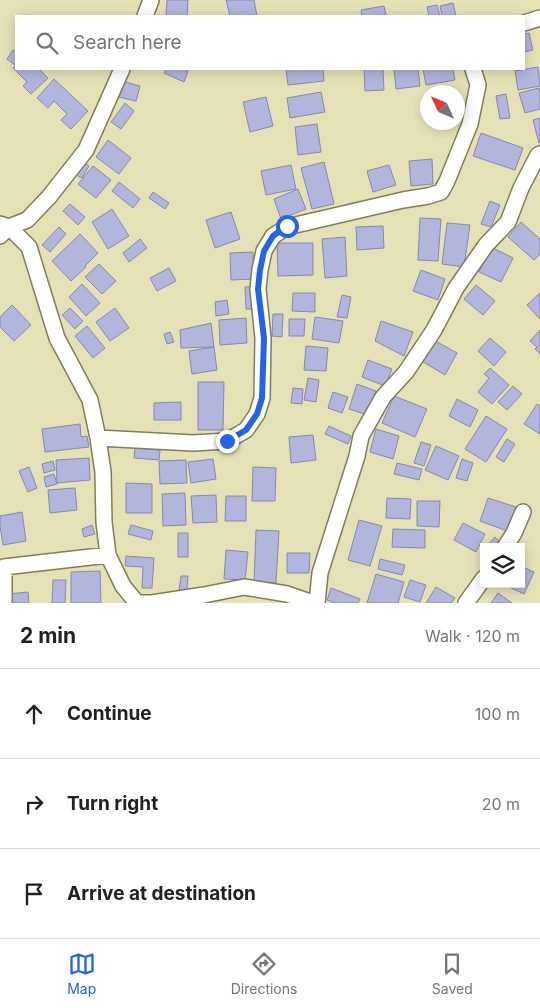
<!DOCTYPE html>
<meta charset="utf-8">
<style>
body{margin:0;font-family:Inter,sans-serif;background:#f6f6f6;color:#202124}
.controls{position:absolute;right:15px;bottom:15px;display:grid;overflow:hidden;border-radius:0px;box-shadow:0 2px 12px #0003}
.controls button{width:45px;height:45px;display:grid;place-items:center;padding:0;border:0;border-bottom:1px solid #e0e0e0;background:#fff;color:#202124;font:25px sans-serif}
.compass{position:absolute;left:420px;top:85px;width:45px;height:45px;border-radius:50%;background:#fff;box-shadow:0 2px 12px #0003;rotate:314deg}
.stop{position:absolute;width:15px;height:15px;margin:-11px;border:4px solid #2563eb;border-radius:50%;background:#fff}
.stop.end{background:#2563eb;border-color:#fff;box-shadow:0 1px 5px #0008}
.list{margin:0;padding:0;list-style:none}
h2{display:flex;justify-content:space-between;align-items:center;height:65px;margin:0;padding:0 20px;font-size:21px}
h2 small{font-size:16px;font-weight:400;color:#757577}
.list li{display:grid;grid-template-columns:32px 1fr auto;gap:15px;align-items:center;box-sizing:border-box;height:90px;padding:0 20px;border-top:1px solid #e0e0e0}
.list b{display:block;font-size:19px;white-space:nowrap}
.list em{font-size:16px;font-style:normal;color:#757577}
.icon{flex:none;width:28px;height:28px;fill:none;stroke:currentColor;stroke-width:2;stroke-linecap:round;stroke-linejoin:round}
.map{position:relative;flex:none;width:540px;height:603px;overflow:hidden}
.search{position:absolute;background:#fff;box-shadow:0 2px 12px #0003;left:15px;right:15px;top:15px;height:55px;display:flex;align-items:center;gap:12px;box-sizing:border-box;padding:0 18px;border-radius:0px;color:#757577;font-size:19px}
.sheet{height:335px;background:#fff}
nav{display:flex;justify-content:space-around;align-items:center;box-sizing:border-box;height:70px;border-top:1px solid #e0e0e0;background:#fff;font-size:14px;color:#757577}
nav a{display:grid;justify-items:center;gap:2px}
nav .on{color:#2563eb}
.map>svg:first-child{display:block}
.building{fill:#b2b5dc;stroke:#8688ad}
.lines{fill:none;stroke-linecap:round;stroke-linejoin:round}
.street-casing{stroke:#817d56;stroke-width:18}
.street{stroke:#fff;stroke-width:15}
.route{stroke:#2563eb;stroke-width:6}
</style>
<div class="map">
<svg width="540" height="603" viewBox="0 0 540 603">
<rect width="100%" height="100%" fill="#e5e1b7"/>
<path class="building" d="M167,0h21l-1,16h-21z
M226,0h28l3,16h-27z
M453,3l3,13h-14l-2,-10z
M437,5l3,11h-11l-2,-9z
M384,6l2,9 -8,1h-16l-1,-6z
M529,33l4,17 -9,2v-18z
M13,50l3,2v12l-1,1 -8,-6z
M16,65v4h23l9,9 -17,16 -8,-8 4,-4 -14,-14z
M538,67l2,19 -22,4 -3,-19z
M166,69h17l5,2 -4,11 -20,-9z
M286,69h37l1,12 -36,4z
M364,69h19l1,21 -19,1z
M394,69h24l2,17 -24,3z
M423,69h30l2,11 -29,5z
M54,79l34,32 -17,18 -10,-9 6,-6 -13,-13 -6,7 -11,-10z
M122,81l18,5 -4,15 -18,-4z
M539,88l1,4v17l-15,4 -6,-20z
M321,92l4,20 -35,6 -3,-20z
M506,94l4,24 -10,1 -4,-23z
M266,97l7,29 -23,6 -7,-30z
M125,103l9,8 -13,18 -10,-7z
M540,118v24l-1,1 -6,-23z
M317,124l4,28 -23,3 -3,-28z
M481,133l42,15 -8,22 -42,-14z
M108,140l23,18 -12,16 -23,-17z
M432,159l1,25 -22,2 -2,-25z
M81,161l8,5 -7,12 -8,-4z
M324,162l10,42 -22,5 -11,-41z
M291,165l5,24 -30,6 -5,-24z
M389,165l7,20 -23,7 -6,-21z
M93,166l18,14 -15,18 -18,-14z
M119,182l21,17 -7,9 -21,-17z
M298,189l8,20 -25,10 -7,-20z
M153,192l16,11 -4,6 -16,-11z
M490,201l10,4 -9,22 -10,-3z
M70,204l15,13 -7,8 -15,-14z
M112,209l17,27 -21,13 -16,-27z
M231,212l9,27 -25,9 -9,-28z
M420,218l21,1 -3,42 -20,-1z
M521,222l19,17v15l-6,6 -26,-23z
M447,223l23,2 -6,42 -22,-3z
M383,226l1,22 -27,2 -1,-23z
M59,227l7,7 -16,18 -8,-7z
M80,234l18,19 -13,13 1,1 -15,14 -19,-20z
M345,237l2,39 -22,2 -3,-39z
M140,239l7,9 -18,14 -6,-9z
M277,243h36v32l-35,1z
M491,247l22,11 -12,24 -22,-10z
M253,252l1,27 -23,1 -1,-27z
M99,264l17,17 -14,13 -17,-17z
M169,268l7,13 -19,10 -7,-13z
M421,270l24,9 -7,21 -25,-9z
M82,284l18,19 -14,13 -17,-19z
M476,285l19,16 -12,14 -19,-16z
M254,286l1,23h-9l-1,-22z
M293,293h22v19l-23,-1z
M540,293v26l-13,-14z
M342,295l9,2 -4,21 -10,-1z
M227,300l2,14 -13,2 -1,-14z
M12,305l19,20 -17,16 -14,-14v-10z
M70,308l13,13 -8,8 -13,-14z
M115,308l14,20 -19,13 -14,-19z
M273,314h10l-1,23 -10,-1z
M315,317l28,4 -4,22 -27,-4z
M246,318l1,25 -27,2 -1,-25z
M289,319h16l-1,17h-15z
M381,321l32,11 -9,24 -29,-15z
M211,323l3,24 -33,1 -1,-18z
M87,326l18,22 -12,10 -18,-22z
M540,330v24l-5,-5 2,-2 -7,-6z
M170,332l4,10 -7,2 -3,-10z
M490,338l16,14 -12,14 -16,-15z
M432,339l25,14 -12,22 -25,-15z
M306,346l22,2 -2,23 -22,-1z
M214,347l3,23 -25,4 -3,-23z
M368,360l24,9 -7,17 -23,-9z
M490,368l19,17 -17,19 -14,-12 11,-14 -5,-4z
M308,378l11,2 -3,22 -12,-2z
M198,382h26l-1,48h-25z
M357,384l19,7 -9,24 -18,-6z
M513,386l9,8 -15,16 -9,-8z
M293,388l10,1 -1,15 -11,-1z
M333,392l15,5 -6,16 -14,-5z
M394,396l33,13 -12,28 -33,-14z
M457,399l21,11 -8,17 -21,-11z
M181,402v18h-27v-17z
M537,404l3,2v28l-16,-10z
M486,416l21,13 -21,33 -21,-13z
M80,424l1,13 6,-1 2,11 -44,5 -3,-23z
M329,426l22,10 -3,8 -23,-10z
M376,429l23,7 -6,23 -23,-7z
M313,435l3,25 -25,3 -2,-26z
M507,439l8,5 -11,18 -8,-5z
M421,442l10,3 -7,21 -10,-3z
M436,446l23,10 -11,24 -23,-10z
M135,448l25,2 -1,10 -25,-2z
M89,458l1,22 -33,3 -1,-23z
M213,459l3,20 -25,4 -3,-21z
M462,459l11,4 -6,18 -11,-3z
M186,460l1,23 -27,1 -1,-23z
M53,461l2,9 -11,3 -2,-9z
M397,463l25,6 -3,11 -25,-6z
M29,467l8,21 -9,4 -9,-21z
M253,467l23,1 -1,33h-23z
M54,474l3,10 -11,3 -2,-10z
M126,483l26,1v29h-26z
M75,488l2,22 -27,3 -2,-23z
M185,493l1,32 -23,1 -1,-32z
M216,495l1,27 -24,1 -2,-27z
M226,496h20v25h-21z
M387,498l24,1 -1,20 -24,-1z
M488,498l28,9 -9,24 -27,-10z
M417,501h23l-1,26 -22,-1z
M22,512l4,29 -23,4 -3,-19v-10z
M359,520l23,6 -12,40 -22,-6z
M463,523l22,11 -9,18 -22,-12z
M92,525l3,9 -11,3 -2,-8z
M131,525l22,6 -2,9 -23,-6z
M393,529l32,1v18l-33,-1z
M256,530l23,1 -3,52 -22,-1z
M178,533h10v24h-10z
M495,537l8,8 -2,2h-15z
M226,550l22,2 -3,28 -21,-1z
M287,553h23l-1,20h-22z
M126,556l28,2 -2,30h-10l1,-21 -18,-1z
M380,559l25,6 -3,10 -24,-6z
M521,566l13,6 -10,22 -17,-8 1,-2h13z
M100,571l1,32h-30v-31z
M376,574l28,8 -6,21h-31z
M181,576h7l-1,14h-8z
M53,580h13l-1,23h-13z
M410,580l16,5 -6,17 -16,-5z
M436,587l19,11 -4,5h-25z
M331,588l29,11 -2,4h-23l-8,-3z
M28,592l1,11h-20v-9z
M498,593l14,10h-21z"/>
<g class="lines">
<g class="street-casing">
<path id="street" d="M145,16l6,-16
M524,23l16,-5
M0,224l9,3 20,20 28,91 33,62 8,38 5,34 1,50 4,33 15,31 14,17
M0,236l9,-9 18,-7 22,-23 37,-47 36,-81
M98,438l95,5 34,-2 19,-11 11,-16 5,-16 1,-60 -5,-49 2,-19 4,-19 9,-15 14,-9 116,-27 25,-4 13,-4 6,-11 23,-57 8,-39 -5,-16
M505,547l9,-14 9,-21
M4,603v-36l104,-12
M137,603h15l52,-8 40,-8 43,7 26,9
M317,603l3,-30 37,-117 4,-20 22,-39 23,-25 28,-42 22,-42 30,-43 22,-23 13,-34 17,-33 2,-1
M466,603l18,-25"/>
</g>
<use href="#street" class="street"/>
</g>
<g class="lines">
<path class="route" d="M227,441l19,-11 11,-16 5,-16 2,-60 -6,-49 2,-19 4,-19 9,-15 14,-10"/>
</g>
</svg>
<div class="controls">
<button><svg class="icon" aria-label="layers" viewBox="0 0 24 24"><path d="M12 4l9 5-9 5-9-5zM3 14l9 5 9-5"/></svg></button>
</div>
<svg class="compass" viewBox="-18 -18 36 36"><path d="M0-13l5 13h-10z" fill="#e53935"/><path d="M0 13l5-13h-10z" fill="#757577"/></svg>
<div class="stop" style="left:287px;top:226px"></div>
<div class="stop end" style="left:227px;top:441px"></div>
<div class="search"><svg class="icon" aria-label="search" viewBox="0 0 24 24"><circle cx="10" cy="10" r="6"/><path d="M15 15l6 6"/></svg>Search here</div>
</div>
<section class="sheet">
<h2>2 min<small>Walk · 120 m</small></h2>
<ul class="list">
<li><svg class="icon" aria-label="ahead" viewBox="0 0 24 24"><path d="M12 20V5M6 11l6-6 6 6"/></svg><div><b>Continue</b></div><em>100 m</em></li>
<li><svg class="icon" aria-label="right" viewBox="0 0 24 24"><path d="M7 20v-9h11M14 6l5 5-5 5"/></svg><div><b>Turn right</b></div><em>20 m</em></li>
<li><svg class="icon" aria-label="arrive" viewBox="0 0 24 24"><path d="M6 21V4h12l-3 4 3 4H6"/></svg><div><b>Arrive at destination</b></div></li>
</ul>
</section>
<nav>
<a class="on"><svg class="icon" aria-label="map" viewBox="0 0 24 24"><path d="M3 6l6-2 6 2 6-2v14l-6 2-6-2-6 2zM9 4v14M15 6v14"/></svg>Map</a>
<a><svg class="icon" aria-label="directions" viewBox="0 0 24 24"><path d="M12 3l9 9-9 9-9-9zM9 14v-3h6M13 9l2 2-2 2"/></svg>Directions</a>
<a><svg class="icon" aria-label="saved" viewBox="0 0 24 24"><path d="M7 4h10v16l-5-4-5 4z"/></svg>Saved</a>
</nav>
